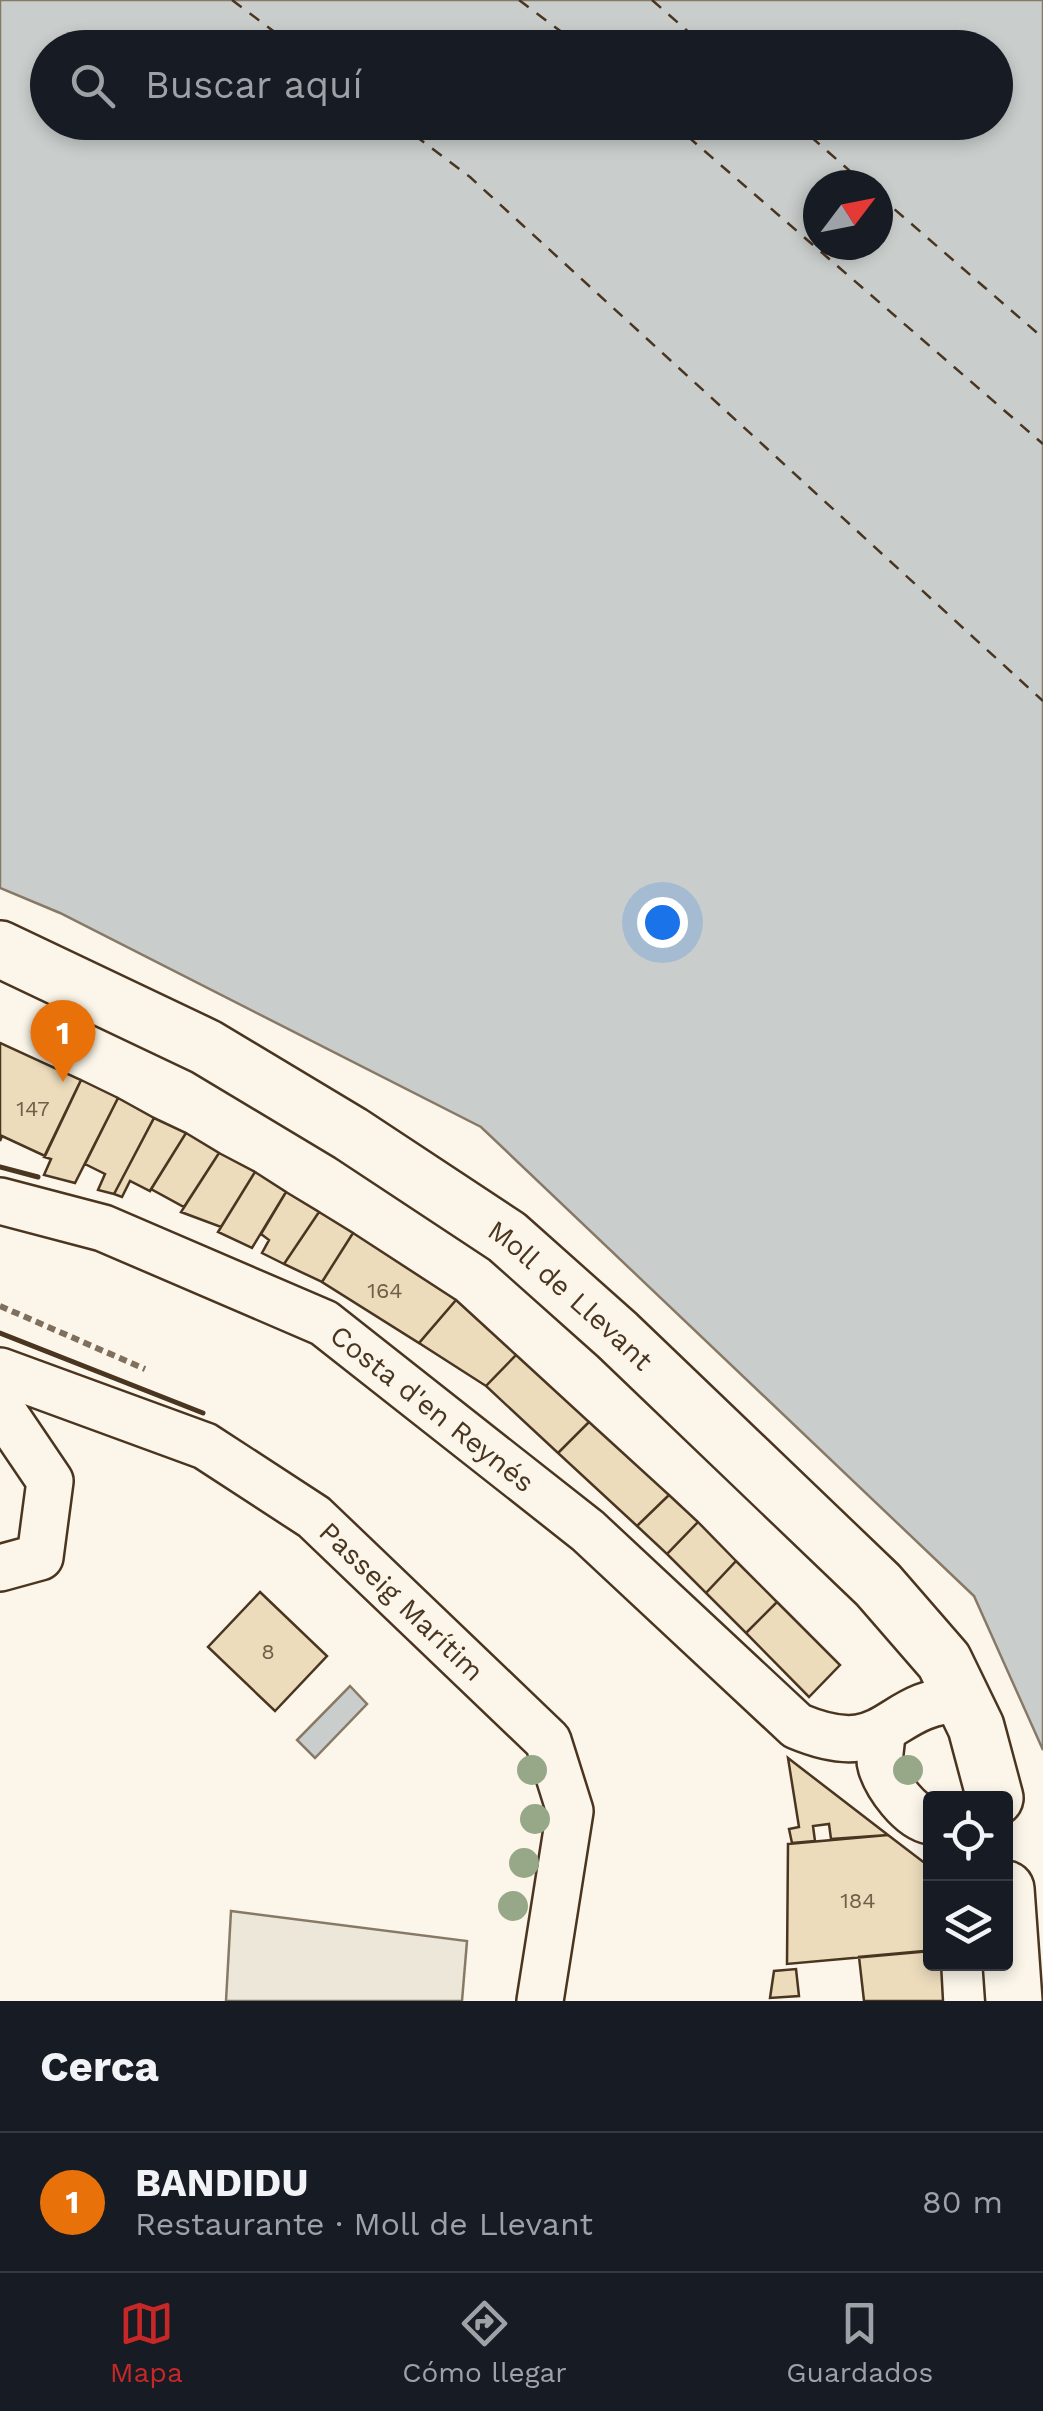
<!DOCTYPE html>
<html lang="es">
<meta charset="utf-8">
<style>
body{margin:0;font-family:"Work Sans",sans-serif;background:#20242c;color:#f1f3f6}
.controls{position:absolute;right:30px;bottom:30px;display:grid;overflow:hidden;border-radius:10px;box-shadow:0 5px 15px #0003}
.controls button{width:90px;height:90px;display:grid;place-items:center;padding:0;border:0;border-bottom:2px solid #363941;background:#171b24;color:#f1f3f6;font:50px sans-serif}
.compass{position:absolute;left:803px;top:170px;width:90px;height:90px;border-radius:50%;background:#171b24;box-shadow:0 5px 15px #0003;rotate:58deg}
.you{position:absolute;left:662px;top:922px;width:35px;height:35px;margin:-25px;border:8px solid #fff;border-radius:50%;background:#1a73e8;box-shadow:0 0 0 15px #1a73e833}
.badge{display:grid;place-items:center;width:65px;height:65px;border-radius:50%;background:#c62828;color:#fff;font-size:32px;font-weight:700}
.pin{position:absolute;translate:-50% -82px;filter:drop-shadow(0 2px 5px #0008)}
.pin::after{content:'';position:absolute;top:52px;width:35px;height:30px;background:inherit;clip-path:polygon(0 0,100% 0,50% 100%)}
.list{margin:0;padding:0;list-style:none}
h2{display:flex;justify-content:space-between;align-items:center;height:130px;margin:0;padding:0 40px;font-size:42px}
h2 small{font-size:32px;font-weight:400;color:#9ea1a6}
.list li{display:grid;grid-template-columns:65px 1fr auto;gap:30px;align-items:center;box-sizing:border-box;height:140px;padding:0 40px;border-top:2px solid #363941}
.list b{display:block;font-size:38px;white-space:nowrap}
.list p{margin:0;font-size:32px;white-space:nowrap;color:#9ea1a6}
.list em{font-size:32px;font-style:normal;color:#9ea1a6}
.icon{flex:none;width:55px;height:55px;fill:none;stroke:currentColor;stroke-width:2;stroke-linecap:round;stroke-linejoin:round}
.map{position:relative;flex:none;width:1043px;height:2001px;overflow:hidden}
.search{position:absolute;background:#171b24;box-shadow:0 5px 15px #0003;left:30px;right:30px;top:30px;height:110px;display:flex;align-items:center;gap:25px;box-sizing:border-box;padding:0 35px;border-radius:55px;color:#9ea1a6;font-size:38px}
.sheet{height:270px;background:#171b24}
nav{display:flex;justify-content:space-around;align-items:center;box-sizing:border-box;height:140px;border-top:2px solid #363941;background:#171b24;font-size:28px;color:#9ea1a6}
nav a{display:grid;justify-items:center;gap:5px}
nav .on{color:#c62828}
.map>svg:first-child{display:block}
.parking{fill:#ede7d9;stroke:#887966;stroke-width:2.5}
.water{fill:#c9cecd;stroke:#887966;stroke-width:2.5;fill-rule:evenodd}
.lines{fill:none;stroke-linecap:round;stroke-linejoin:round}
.ferry{stroke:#4a3520;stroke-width:2.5;stroke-dasharray:12 10;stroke-linecap:butt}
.building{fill:#ecdcbc;stroke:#4a3520;stroke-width:2.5}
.minor-casing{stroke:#4a3520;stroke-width:50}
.tertiary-casing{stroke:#4a3520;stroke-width:60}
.path{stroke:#7f6f5c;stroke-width:6;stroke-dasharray:8 5;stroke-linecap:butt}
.minor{stroke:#fbf6e9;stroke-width:45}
.tertiary{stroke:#fbf6e9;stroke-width:55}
.wall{stroke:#4a3520;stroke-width:5}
.tree{fill:#96a887}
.labels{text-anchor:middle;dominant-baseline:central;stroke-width:8;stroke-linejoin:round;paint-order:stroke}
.number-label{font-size:22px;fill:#725f47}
.street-label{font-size:28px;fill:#4a3520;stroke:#fbf6e9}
</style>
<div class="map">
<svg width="1043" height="2001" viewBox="0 0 1043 2001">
<rect width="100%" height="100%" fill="#fbf6e9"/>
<path class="parking" d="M231,1911l236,30 -5,60h-236z"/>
<path class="water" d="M0,0h1043v1750l-69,-154 -493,-469 -421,-214 -60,-25zM48,48h948v74h-948zM818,185h60v60h-60z
M350,1686l17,18 -52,54 -18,-18z"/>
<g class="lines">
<path class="ferry" d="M232,0l64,48
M519,0l64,48
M652,0l55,48
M397,122l73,55 573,524
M671,122l372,322
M794,122l72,63
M878,195l165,143"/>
</g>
<path class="building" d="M0,1043l81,37 -36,76 -43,-20 -2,5z
M81,1080l37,18 -43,85 -31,-8 7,-16 -7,-2z
M118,1098l36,20 -40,76 -16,-4 7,-16 -20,-10z
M154,1118l32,15 -36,58 -20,-10 -8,16 -8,-3z
M186,1133l33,20 -35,54 -33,-18z
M219,1153l36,19 -34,55 -40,-15z
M255,1172l31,20 -34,56 -34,-16z
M286,1192l33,20 -35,52 -22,-11 7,-13 -8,-6z
M319,1212l34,21 -31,49 -38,-18z
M353,1233l103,67 -37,43 -97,-61z
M456,1300l60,55 -30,31 -67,-43z
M516,1355l73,67 -31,31 -72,-67z
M589,1422l80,73 -32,31 -79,-73z
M669,1495l29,27 -31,32 -30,-28z
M698,1522l38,39 -30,32 -39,-39z
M736,1561l41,41 -31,31 -40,-40z
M260,1592l67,64 -52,55 -67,-64z
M777,1602l63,63 -31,32 -63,-64z
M788,1758l100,77 -57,4 -2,-15 -16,2 2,15 -23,2 -3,-14 10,-2z
M888,1835l42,32v84l-143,13 1,-120z
M924,1951h6v13h11l2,37h-79l-5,-44z
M796,1969l3,27 -29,2 4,-27z"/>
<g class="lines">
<g class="minor-casing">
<g id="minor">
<path id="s1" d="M0,1201l103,27 221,95 264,208 209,195c93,39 86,-24 165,-27"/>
<path id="s2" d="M0,1371l205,75 109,71 234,224 22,70 -30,190"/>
<path d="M0,1407l50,74 -10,76 -40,11"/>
<path d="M882,1732c0,10 -4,25 -1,34 6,20 29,51 49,55"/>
</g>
</g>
<g class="tertiary-casing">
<g id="tertiary">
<path id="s3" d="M0,949l206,98 145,87 156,103 110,98 261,250 66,76 32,66 19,71"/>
<path d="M1006,1889l8,112"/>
</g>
</g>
<path class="path" d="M0,1306l145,63"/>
<use href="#minor" class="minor"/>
<use href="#tertiary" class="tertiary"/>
<path class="wall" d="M0,1167l38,10
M0,1333l203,80"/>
</g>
<g class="tree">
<circle cx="532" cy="1770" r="15"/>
<circle cx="908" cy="1770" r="15"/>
<circle cx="535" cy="1819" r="15"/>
<circle cx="524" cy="1863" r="15"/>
<circle cx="513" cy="1906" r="15"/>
</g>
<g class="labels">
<g class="number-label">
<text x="33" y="1108">147</text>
<text x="385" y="1290">164</text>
<text x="268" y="1651">8</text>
<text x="858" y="1900">184</text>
</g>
<g class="street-label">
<text stroke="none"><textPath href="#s3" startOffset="670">Moll de Llevant</textPath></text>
<text stroke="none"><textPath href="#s1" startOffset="485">Costa d'en Reynés</textPath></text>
<text stroke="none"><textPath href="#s2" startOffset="470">Passeig Marítim</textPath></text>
</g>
</g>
</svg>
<div class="controls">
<button><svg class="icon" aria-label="locate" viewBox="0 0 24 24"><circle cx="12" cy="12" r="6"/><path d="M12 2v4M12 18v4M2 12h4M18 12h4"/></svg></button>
<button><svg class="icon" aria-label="layers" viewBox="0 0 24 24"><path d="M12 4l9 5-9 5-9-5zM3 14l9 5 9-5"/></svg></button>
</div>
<svg class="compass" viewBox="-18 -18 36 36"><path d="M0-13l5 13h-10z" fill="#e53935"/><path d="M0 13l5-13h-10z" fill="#9ea1a6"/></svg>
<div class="you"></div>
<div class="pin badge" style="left:63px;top:1082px;background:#e8710a">1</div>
<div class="search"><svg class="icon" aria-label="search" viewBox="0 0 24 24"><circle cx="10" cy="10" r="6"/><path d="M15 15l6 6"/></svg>Buscar aquí</div>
</div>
<section class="sheet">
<h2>Cerca<small></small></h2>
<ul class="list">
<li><span class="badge" style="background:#e8710a">1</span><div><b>BANDIDU</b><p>Restaurante · Moll de Llevant</p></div><em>80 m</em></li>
</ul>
</section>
<nav>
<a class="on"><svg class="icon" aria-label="map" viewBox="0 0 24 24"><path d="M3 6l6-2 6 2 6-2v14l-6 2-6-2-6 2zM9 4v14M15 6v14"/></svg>Mapa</a>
<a><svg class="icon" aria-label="directions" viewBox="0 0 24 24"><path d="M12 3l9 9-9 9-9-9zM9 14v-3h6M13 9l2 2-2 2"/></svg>Cómo llegar</a>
<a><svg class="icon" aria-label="saved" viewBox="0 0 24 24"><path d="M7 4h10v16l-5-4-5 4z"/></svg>Guardados</a>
</nav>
